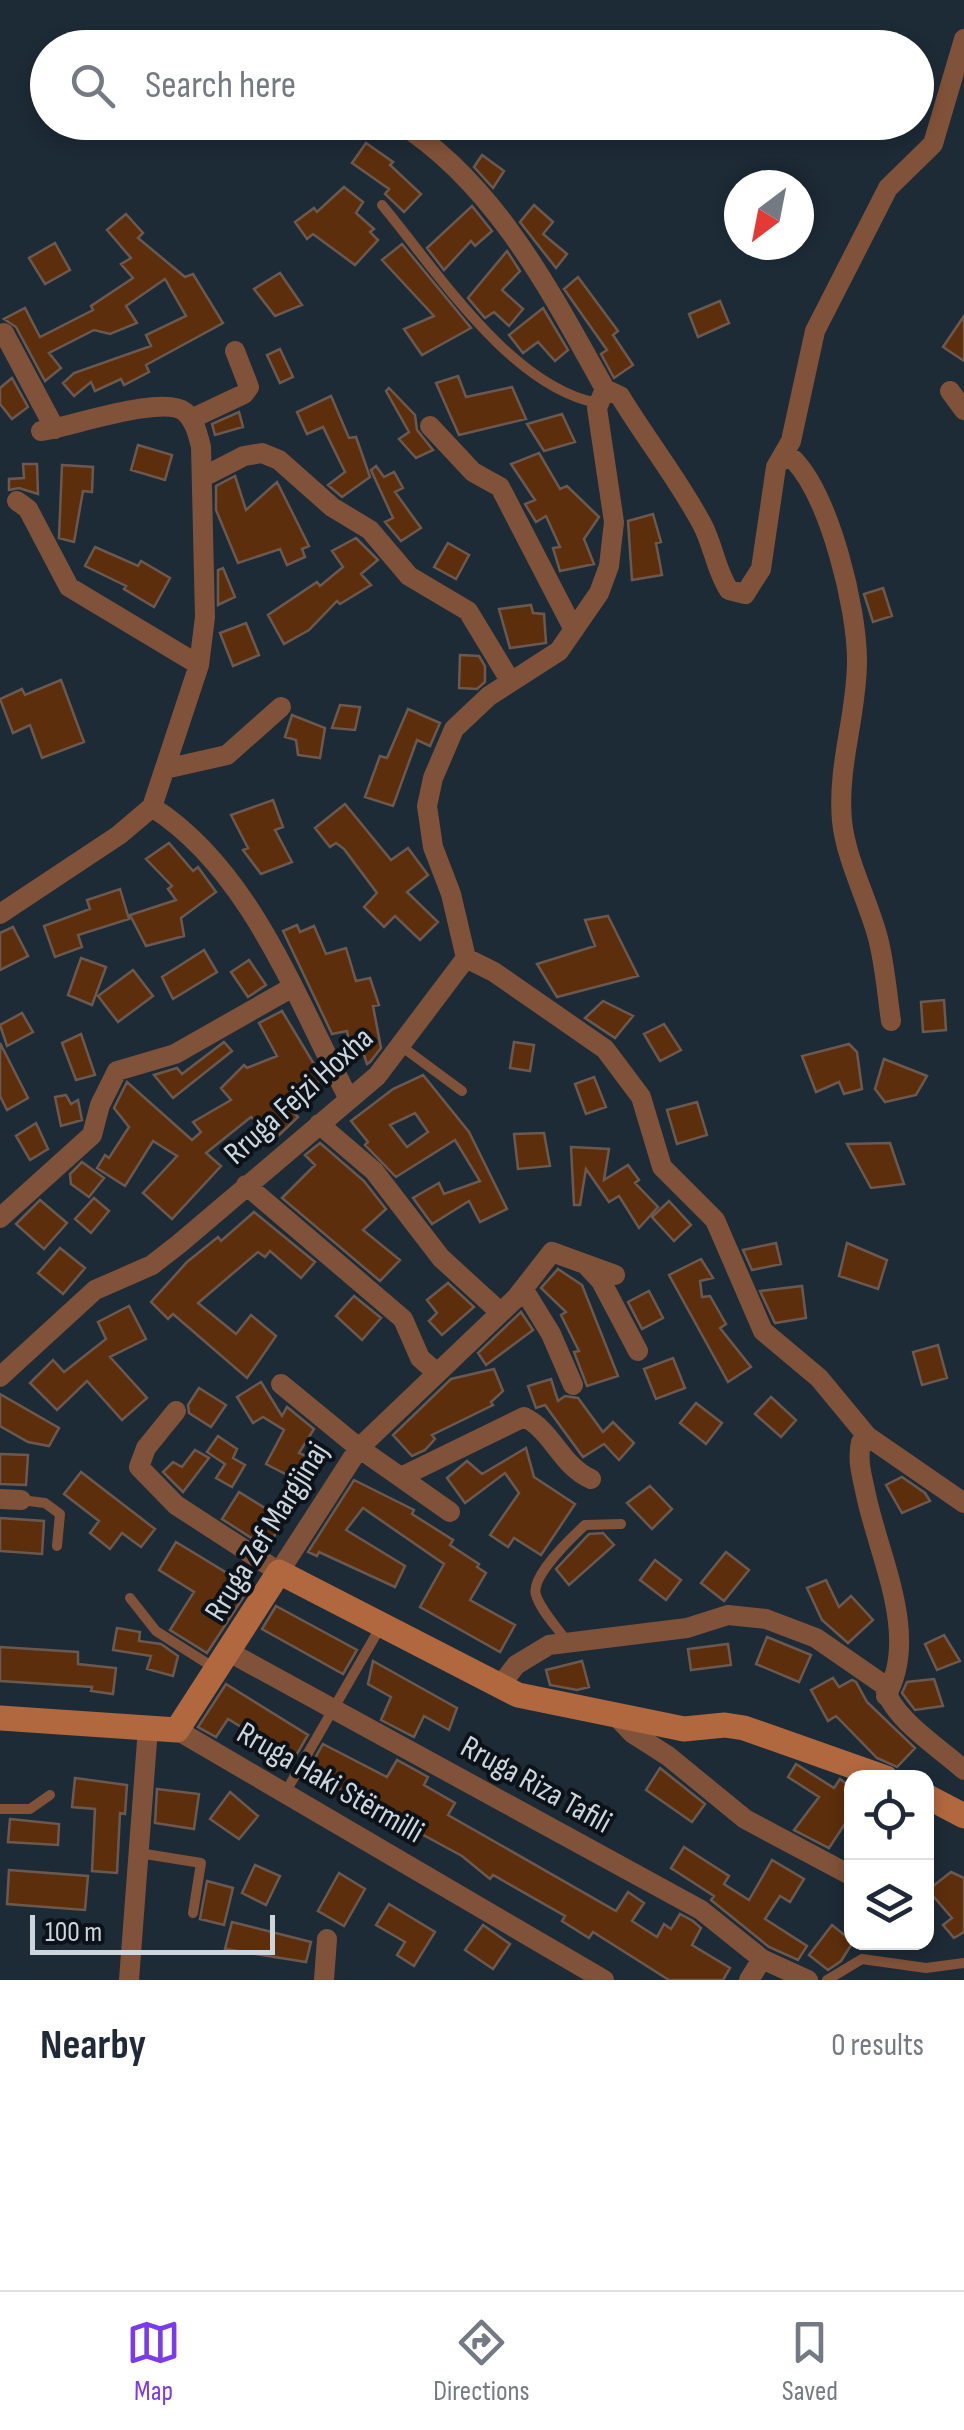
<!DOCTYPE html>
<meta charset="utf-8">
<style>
body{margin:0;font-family:"Sofia Sans Condensed",sans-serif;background:#f6f6f7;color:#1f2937}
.controls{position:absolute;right:30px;bottom:30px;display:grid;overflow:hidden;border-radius:20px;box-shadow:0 5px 15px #0003}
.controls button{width:90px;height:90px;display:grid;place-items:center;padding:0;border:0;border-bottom:2px solid #e0e1e3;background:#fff;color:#1f2937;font:50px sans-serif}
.compass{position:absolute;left:724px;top:170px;width:90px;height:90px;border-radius:50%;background:#fff;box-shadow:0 5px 15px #0003;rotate:212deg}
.scale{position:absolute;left:30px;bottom:25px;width:245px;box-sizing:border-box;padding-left:10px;border:5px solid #cdd6dd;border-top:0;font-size:28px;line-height:35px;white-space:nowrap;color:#cdd6dd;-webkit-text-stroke:8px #0c1217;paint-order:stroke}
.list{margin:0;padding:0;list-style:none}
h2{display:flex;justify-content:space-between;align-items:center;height:130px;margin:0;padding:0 40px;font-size:42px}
h2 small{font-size:32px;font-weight:400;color:#747a83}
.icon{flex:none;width:55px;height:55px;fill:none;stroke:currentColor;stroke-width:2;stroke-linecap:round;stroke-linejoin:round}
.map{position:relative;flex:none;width:964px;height:1980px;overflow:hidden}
.search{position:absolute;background:#fff;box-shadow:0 5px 15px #0003;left:30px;right:30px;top:30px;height:110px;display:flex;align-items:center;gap:25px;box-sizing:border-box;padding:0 35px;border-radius:55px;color:#747a83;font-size:38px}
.sheet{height:310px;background:#fff}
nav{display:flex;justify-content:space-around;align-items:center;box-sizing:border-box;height:140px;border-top:2px solid #e0e1e3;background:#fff;font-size:28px;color:#747a83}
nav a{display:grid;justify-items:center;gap:5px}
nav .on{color:#7c3aed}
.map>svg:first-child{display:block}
.building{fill:#5c2e0c;stroke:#6b594f;stroke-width:2.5;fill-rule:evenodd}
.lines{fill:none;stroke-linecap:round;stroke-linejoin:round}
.lane{stroke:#805239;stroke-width:10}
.street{stroke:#805239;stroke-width:20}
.secondary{stroke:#b1683e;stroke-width:25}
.labels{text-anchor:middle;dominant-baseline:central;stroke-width:8;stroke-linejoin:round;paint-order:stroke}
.street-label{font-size:32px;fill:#cdd6dd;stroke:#0c1217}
</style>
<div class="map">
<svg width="964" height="1980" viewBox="0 0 964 1980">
<rect width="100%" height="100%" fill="#1d2b36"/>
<path class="building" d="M366,143l27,19 -3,3 31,29 -17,18 -19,-18 4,-5 -37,-26z
M482,155l22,16 -11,17 -19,-21z
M344,187l19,15 -7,11 18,16 -4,3 8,8 -23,25 -42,-31 -6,5 -12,-17 19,-14 3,4z
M534,205l19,17 -10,12 24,20 -11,14 -36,-46z
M472,206l20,25 -17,15 -4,-5 -27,29 -17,-22z
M126,214l17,19 -5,5 47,39 8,-3 30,49 -77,42 3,7 -25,13 -3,-6 -26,12 -4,-9 -17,14 -11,-13 11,-10 77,-27 -5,-11 40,-19 -21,-37 -39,27 11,17 -27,11 -16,-4 -45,23 12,15 -16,13 -29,-54 -12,-8 21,-11 15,29 53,-27 -2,-4 42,-28 -12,-14 10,-6 -24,-28z
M55,243l15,27 -25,14 -16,-26z
M402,244l69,84 -49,27 -18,-26 30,-13 -52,-56z
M507,251l13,20 -18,19 21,19 -14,17 -15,-14 -9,6 -17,-20z
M280,273l22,32 -27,11 -21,-27z
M578,277l40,54 -5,4 20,30 -19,13 -13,-24 6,-4 -43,-61z
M720,301l9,22 -31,14 -9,-23z
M543,308l25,42 -13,11 -17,-19 -15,11 -14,-18z
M964,316v45l-21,-14z
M280,349l13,28 -13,6 -13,-28z
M458,376l8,21 46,-10 14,32 -67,16 -23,-52z
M12,378l16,29 -16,12 -12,-15v-16z
M389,388l26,27 2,15 16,20 -17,8 -17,-19 10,-7 -23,-41z
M331,396l18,42 7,-1 14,40 -28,20 -14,-12 17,-13 -22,-45 -16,7 -10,-22z
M239,412l4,15 -28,8 -3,-11z
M562,414l13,28 -31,9 -17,-27z
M138,445l34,10 -7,25 -34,-10z
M539,453l21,36 7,-3 32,31 -15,22 10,25 -34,7 -7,-23 7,-1 -14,-31 -10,6 -11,-18 10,-4 -24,-36z
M23,464h14l1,30 -19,-6 -10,2v-11l15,-1z
M62,465l31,2 -1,25 -9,-1 -9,51 -15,-4z
M376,466l8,11 10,-5 9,16 -8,4 26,36 -20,13 -16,-19 8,-4 -22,-48z
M235,476l11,34 31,-28 32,64 -7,3 3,8 -18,8 -7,-16 -42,14 -22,-53v-24z
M653,514l8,28 -5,1 6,32 -30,5 -4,-59z
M356,538l22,22 -17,14 10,11 -31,19 -3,-3 -28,29 -25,14 -16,-29 49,-33 3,4 23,-19 -11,-16z
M448,543l21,12 -13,24 -22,-12z
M95,547l43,19 3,-5 29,17 -16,29 -30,-18 2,-3 -41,-20z
M223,568l12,29 -17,8v-35z
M883,588l9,28 -19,6 -9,-28z
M531,605l2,8 11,1 2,29 -36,5 -11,-39z
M246,623l13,32 -26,11 -13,-33z
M460,655l19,1 6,10v16l-8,7 -18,-1z
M61,680l23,62 -42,16 -12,-33 -17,8 -13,-34 22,-10 3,6z
M340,705l20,2 -5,23 -23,-2z
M408,709l32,14 -10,23 -13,-6 -24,66 -28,-9 15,-41 7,2z
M292,715l33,13 -5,30 -22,-3 -2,-15 -11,-3z
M273,800l10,27 -8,3 17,32 -31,12 -18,-24 5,-2 -17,-33z
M345,804l46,56 17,-12 20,27 -21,17 31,30 -18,18 -25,-24 -11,11 -20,-20 13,-14 -33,-44 -8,-6 -6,4 -15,-19z
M169,843l24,28 5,-4 18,25 -35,26 3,18 -38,10 -16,-31 46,-15 -8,-11 4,-3 -26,-27z
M120,889l9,30 -51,16 4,12 -27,10 -11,-31 46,-17 -3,-9z
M608,916l30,60 -81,21 -20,-33 58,-18 -10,-26z
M297,925l3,7 14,-6 12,28 20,-6 10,33 14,-3 9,27 -6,1 8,42 -11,14 -3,2 -6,-18 -11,2 -3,-17 -15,3 -49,-103z
M13,927l15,29 -28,14v-37z
M204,950l13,22 -44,27 -11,-22z
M81,958l25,9 -14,38 -24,-10z
M249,960l17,25 -18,12 -17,-25z
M133,970l20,26 -35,26 -20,-26z
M944,1000l2,30 -23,2 -2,-30z
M603,1001l30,15 -18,22 -30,-20z
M282,1011l41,68 -41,22 16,16 -24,23 -23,-23 -45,36 15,13 -49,53 -29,-26 34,-37 -24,-15 -28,45 -28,-18 8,-13 4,3 20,-31 -15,-19 13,-26 65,58 9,-8 -8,-10 38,-22 -10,-12 23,-23 3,3 30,-12 -18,-33z
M22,1013l11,19 -26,14 -7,-21z
M664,1024l17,26 -21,11 -16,-27z
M81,1034l14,41 -19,5 -14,-37z
M224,1042l8,9 -59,47 -19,-23 23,-7 5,6z
M514,1042l20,3 -4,26 -20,-3z
M0,1043l28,55 -21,12 -7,-14z
M849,1044l8,8 5,37 -18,5 -5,-12 -23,10 -14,-36z
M884,1059l43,17 -11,19 -31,7 -10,-13z
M423,1075l46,57 38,77 -27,13 -11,-21 -37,23 -19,-26 26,-15 5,11 36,-13 -25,-41 -59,37 -31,-32 3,-3 -17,-21 42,-32zM415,1113l13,19 -21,15 -17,-22z
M594,1077l12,30 -20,7 -11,-30z
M66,1095l5,9 7,-4 4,20 -21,6 -6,-29z
M697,1102l10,33 -30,9 -10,-34z
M36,1123l12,26 -18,11 -14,-24z
M544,1133l6,33 -32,3 -4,-35z
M320,1143l44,38 22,28 -23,21 37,30 -20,21 -98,-83 33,-33 -10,-10z
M890,1143l14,41 -33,4 -24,-44z
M571,1147l38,2 -5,31 24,-15 11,15 -4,3 23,24 -19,21 -20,-32 -10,6 -23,-33 -6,36h-6z
M82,1162l22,16 -15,19 -18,-13 -1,-10z
M94,1198l15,13 -18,22 -16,-14z
M40,1200l27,23 -23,26 -28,-25z
M669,1201l22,24 -17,16 -22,-24z
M254,1212l61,50 -14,16 -31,-27 -5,6 -7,-5 -60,51 38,31 15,-19 25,21 -29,42 -74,-64 -5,5 -17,-17 36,-40 31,-25 3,4z
M776,1243l5,21 -29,6 -9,-20z
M847,1243l40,17 -9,29 -39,-13z
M60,1248l25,20 -22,26 -25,-21z
M701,1259l12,19 -13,3 2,16 8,-1 16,28 -6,4 31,39 -23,15 -59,-107z
M558,1269l24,16 36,91 -31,10 -13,-34 5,-1 -18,-36 5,-3 -25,-24z
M448,1283l26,24 -32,28 -13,-14 8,-8 -10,-13z
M802,1286l4,32 -31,5 -15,-32z
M649,1291l14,27 -21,11 -14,-27z
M354,1296l27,22 -19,22 -26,-24z
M129,1306l17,33 -36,18 37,41 -25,22 -35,-39 -30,29 -27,-27 23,-23 11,12 42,-33 -8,-17z
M521,1312l12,18 -47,35 -8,-12z
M938,1345l9,33 -25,7 -9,-33z
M673,1358l12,30 -29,11 -12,-30z
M494,1369l9,22 -12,11 2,3 -61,30 3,4 -10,11 -13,6 -19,-21 58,-56z
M551,1379l7,22 7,-5 13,2 25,34 10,-10 21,21 -15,17 -15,-16 -21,13 -38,-52 -9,3 -8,-22z
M261,1382l21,34 5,-9 27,22 -15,24 7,3 -11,23 -29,-15 18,-34 -21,-13 -10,6 -16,-26z
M199,1388l27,17 -15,22 -22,-14 -1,-8z
M0,1394l59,34 -10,18 -21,-4 -28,-16z
M771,1397l25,23 -15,17 -26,-23z
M696,1403l26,20 -16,21 -26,-21z
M218,1436l19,13 -4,9 12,7 -13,22 -16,-9 9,-14 -18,-12z
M526,1448l8,29 41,27 -34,51 -27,-17 -6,9 -18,-12 29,-42 -14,-20 -40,30 -18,-25 20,-17 15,13z
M195,1450l14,8 -26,34 -20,-20 10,-10 9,5z
M0,1454l28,1 -2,30 -26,-1z
M81,1472l74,57 -14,18 -19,-14 -12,16 -20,-16 9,-12 -35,-27z
M902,1477l23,16 5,8 -28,12 -16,-28z
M354,1480l60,30 -2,4 41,26 -3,5 29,19 -2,3 9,6 -16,27 45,25 -15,27 -80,-45 24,-43 -81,-56 -17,22 59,36 -10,21 -76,-35 -2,4 -9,-4z
M650,1486l22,23 -20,20 -25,-26z
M239,1492l45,28 -17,28 -45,-29z
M0,1518l44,3 -2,33 -42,-3z
M603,1533l11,12 -45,40 -13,-16 33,-35z
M176,1542l74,45 -43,66 -37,-23 24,-38 -35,-22z
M726,1552l23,18 -25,31 -23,-18z
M655,1560l26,20 -15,20 -26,-20z
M826,1580l13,27 12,-11 22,24 -25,23 -26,-23 -15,-32z
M276,1606l81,44 -14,24 -81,-45z
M117,1628l23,4 -1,9 22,3 17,12 -5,20 -26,-7 4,-13 -38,-6z
M944,1635l16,26 -23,9 -12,-26z
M767,1637l44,18 -12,27 -43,-18z
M728,1644l3,21 -40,5 -3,-21z
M0,1647l78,5v12l38,4 -3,26 -22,-3 1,-4 -92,-6z
M373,1661l84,47 -8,22 -25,-14 -10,21 -33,-17 10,-23 -23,-13z
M582,1661l7,26 -12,3 -27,-5 -4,-15z
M833,1678l6,9 13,-7 4,2 11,20 48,46 -18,19 -20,-9 -41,-42 -8,5 -17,-31z
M934,1679l9,27 -28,4 -13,-17 5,-11z
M226,1684l82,51 -14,24 -66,-40 -12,18 -18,-10z
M323,1744l64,33 10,-17 31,17 -4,8 31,18 -7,12 168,96 12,-19 16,11 -12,18 25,16 7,-13 7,5 9,-15 13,7 8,7 -9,17 38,23 -7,12h-54l-76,-48 -4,6 -27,-17 3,-5 -72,-41 -3,4 -28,-23 -155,-84z
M796,1764l38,24 6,-9 12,9v25l-23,35 -35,-18 25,-33 -31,-20z
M660,1768l45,36 -13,18 -46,-32z
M75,1778l52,7 -2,29 -5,-1 -3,60 -25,-2 3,-62 -23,-2z
M157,1789l42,5 -5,35 -39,-6z
M230,1792l28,24 -19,23 -29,-20z
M10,1819l49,5 -1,21 -50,-3z
M684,1847l45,29 -5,8 25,16 23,-40 32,19 -14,23 -10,-6 -15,23 42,27 -9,14 -29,-13 -58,-47 3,-4 -43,-28z
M255,1865l25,11 -14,29 -24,-12z
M9,1870l79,6 -3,34 -78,-6z
M951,1872l13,6v54l-10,6 -11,-13 9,-7 -24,-28z
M339,1873l26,16 -21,37 -26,-15z
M207,1881l26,7 -9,37 -24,-6z
M389,1904l46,28 -21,34 -17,-11 8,-13 -29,-17z
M232,1922l79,20 -5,20 -81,-13z
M483,1925l27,19 -17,25 -28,-19z
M832,1925l21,17 -12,19 -13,9 -19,-15z"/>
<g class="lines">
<path class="lane" d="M382,205c55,66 128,181 215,198
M401,1046l61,45
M21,1500l24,3 15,11 -3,32
M130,1598l26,33 60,38
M567,1642c-9,-14 -26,-31 -31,-47 -6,-18 36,-58 49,-70l36,-1
M285,1793l96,-167
M0,1809h30l20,-14
M139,1853l62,10 -8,50
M827,1980l35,-21 64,9 38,-5"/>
<path class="street" d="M398,122c97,61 153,170 207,267l15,7c26,43 58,83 82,128 11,20 14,47 27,66l16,4 16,-25 15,-102 15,-26 24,-110 73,-143 45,-44 31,-105
M4,333l51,96
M950,391l14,19
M191,419l53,-25 5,-7 -14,-36
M430,426l43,46 27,15 74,143
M784,459h9c37,38 64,149 64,202 0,54 -20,104 -15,160 4,39 26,79 36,117 7,27 9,56 13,83
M203,477l41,-21 18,-3 17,7 53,47 38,23 39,46 59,35 43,71
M17,501l11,8 41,78 130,78
M165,769l62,-14 54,-48
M152,807c99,63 144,192 197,292
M0,914l119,-79 33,-28 47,-142 6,-48 -4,-170c-3,-12 -6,-26 -16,-35 -21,-18 -115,15 -144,19
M466,958l28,14 111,77 36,48 21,70 53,53 48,111 56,47 48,58 97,67
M319,1124l55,47 67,87 59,54
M246,1185l157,134 17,39 17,15
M0,1218l92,-83 8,-30 17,-34 58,-17 116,-66
M586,1265l15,16 37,70
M524,1290l27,44 22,51
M0,1377l95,-87 57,-25 27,-21 198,-168 89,-118 -15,-64 -18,-47 -6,-41 6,-28 21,-49 35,-33 70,-45 40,-58 10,-27 5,-44 -17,-114 8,-19
M281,1384l78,64 91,64
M176,1411l-30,37 -7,19 37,38 103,67 80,-124 157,-150 36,-46 63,23
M867,1436l-6,6c-4,20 1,33 5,53 13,62 54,141 20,201
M401,1477l123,-60c29,14 37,49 67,62
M0,1499l21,1
M229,1652l472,258 61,49 46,21
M499,1687l17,-22 33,-20 138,-17 41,-13 38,4 50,19 68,47c7,33 56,63 80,85
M615,1715l17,18 36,23 77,63 107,57
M177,1730l427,250
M129,1980l19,-252
M324,1980l3,-41
M749,1980l13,-21"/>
<path class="secondary" d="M0,1718l177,12 102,-158 239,123 166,34 41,-4 19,3 142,50
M926,1796l38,20"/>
</g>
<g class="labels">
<g class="street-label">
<text transform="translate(299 1096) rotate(-42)">Rruga Fejzi Hoxha</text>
<text transform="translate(267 1532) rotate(-58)">Rruga Zef Margjinaj</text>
<text transform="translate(330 1783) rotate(30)">Rruga Haki Stërmilli</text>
<text transform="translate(536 1785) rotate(29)">Rruga Riza Tafili</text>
</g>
</g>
</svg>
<div class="controls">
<button><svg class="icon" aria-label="locate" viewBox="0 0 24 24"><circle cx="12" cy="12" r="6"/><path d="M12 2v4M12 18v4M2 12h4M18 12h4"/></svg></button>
<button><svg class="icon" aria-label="layers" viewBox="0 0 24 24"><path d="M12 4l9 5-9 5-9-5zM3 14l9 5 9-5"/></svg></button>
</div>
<svg class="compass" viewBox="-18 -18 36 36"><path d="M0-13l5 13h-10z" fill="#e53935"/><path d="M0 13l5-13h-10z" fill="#747a83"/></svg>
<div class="scale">100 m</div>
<div class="search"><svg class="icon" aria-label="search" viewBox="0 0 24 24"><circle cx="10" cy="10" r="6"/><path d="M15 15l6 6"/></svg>Search here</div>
</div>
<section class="sheet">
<h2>Nearby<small>0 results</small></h2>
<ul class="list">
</ul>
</section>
<nav>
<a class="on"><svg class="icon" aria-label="map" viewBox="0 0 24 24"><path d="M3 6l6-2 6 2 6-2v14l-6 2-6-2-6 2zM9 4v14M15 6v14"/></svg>Map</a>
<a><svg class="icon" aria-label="directions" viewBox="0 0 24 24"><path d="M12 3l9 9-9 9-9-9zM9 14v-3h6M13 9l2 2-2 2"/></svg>Directions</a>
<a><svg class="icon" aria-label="saved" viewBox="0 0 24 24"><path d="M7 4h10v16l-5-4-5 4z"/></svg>Saved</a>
</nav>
